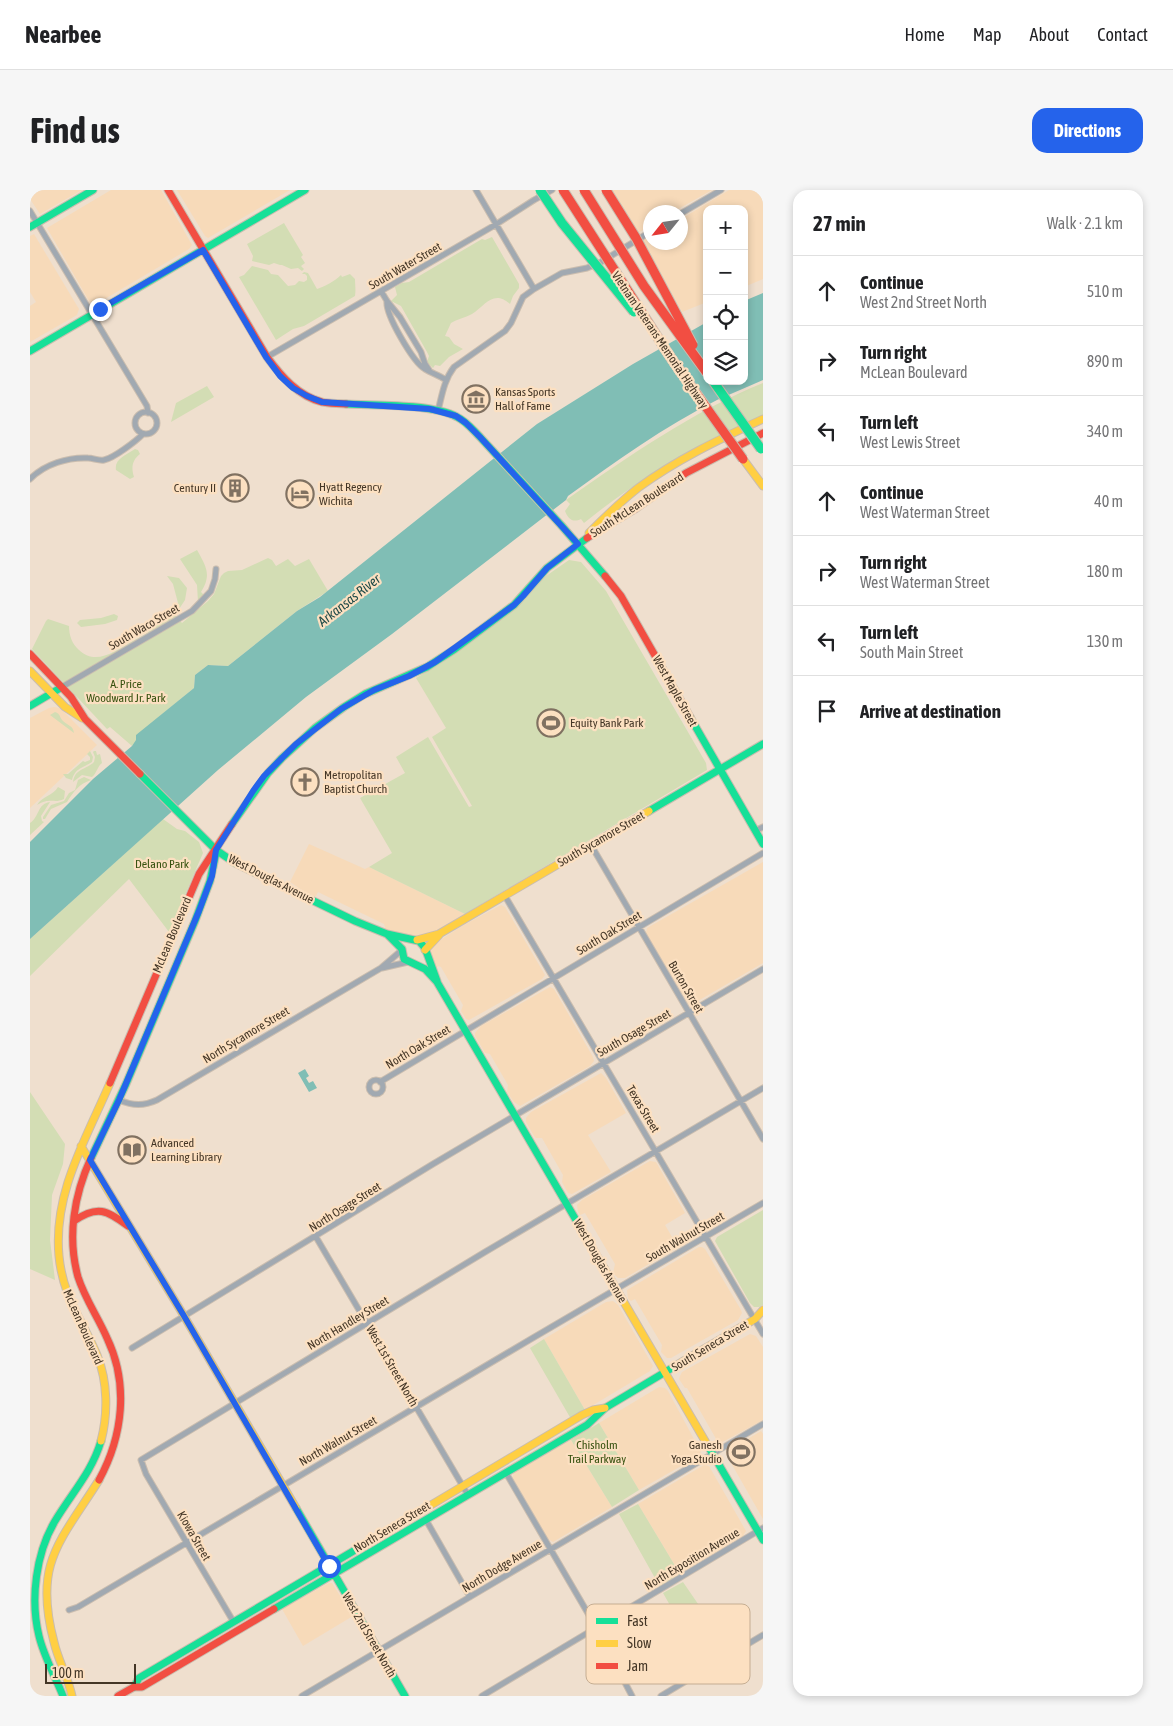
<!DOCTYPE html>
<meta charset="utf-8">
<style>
body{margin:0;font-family:"Asap Condensed",sans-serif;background:#f6f6f6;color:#202124}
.controls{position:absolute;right:15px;top:15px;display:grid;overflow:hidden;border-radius:10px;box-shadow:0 2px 8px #0003}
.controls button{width:45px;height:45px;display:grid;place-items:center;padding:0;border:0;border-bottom:1px solid #e0e0e0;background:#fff;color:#202124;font:25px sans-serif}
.compass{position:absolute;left:613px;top:15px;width:45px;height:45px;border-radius:50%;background:#fff;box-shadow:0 2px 8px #0003;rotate:240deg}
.scale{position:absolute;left:15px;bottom:12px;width:91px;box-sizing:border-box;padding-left:5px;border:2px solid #443626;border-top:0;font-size:14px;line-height:18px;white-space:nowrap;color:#443626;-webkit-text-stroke:4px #fce0c1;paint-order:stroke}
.stop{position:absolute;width:15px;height:15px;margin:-11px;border:4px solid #2563eb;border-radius:50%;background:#fff}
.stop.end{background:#2563eb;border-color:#fff;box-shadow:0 1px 5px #0008}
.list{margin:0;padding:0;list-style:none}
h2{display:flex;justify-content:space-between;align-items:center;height:65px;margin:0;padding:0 20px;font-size:21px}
h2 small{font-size:16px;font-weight:400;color:#757577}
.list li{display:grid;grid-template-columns:32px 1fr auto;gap:15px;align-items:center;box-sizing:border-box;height:70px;padding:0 20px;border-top:1px solid #e0e0e0}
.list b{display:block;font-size:19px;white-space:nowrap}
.list p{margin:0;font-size:16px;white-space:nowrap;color:#757577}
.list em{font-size:16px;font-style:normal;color:#757577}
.icon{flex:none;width:28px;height:28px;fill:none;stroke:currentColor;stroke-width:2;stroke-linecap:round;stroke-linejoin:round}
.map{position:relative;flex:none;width:733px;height:1506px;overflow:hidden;border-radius:15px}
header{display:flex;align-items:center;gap:30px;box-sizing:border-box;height:70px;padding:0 25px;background:#fff;border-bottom:1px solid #e0e0e0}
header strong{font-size:24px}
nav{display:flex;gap:28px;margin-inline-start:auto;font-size:18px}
.intro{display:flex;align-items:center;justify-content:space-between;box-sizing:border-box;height:120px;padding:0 30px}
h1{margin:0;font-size:35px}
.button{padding:12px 22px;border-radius:15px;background:#2563eb;color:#fff;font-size:18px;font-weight:700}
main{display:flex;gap:30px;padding:0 30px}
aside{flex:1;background:#fff;border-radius:15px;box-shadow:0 2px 8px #0003}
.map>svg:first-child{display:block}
.built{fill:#f7dab9}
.green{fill:#d3ddb4}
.water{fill:#80beb5}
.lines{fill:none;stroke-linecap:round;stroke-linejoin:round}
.street-casing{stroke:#cabdaf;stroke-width:7}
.fast-casing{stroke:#cabdaf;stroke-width:9}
.slow-casing{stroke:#cabdaf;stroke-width:9}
.jam-casing{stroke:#cabdaf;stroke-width:9}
.street{stroke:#a1a9b1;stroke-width:5}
.fast{stroke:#16e098;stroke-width:7}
.slow{stroke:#ffcf43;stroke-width:7}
.jam{stroke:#f24e42;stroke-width:7}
.fast-bridge-casing{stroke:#cabdaf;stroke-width:11;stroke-linecap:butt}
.jam-bridge-casing{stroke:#cabdaf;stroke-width:11;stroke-linecap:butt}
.fast-bridge{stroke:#16e098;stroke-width:9}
.jam-bridge{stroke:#f24e42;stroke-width:9}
.route{stroke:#2563eb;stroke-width:6}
.labels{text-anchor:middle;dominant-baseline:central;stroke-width:4.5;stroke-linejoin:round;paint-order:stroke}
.street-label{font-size:12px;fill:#443626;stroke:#fce0c1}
.poi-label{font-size:12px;fill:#443626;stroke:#fce0c1;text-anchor:start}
.park-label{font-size:12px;fill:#36510f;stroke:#fce0c1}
.water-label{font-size:14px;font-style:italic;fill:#1e4947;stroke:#fce0c1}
.key{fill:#fce0c1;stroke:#c5ad92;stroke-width:1}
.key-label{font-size:14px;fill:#443626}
</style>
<header>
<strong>Nearbee</strong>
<nav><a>Home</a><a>Map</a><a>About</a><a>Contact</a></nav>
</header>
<div class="intro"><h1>Find us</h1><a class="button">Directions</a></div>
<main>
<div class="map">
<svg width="733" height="1506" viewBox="0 0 733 1506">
<rect width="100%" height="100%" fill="#efdfce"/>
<path class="built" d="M0,0h52l-42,24 -10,-15z
M81,0h50l31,55 -3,4 -91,54 -5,1 -4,-3 -42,-73z
M147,0h113l-82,48 -3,-2z
M581,0h101l-39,22h-23v14l-12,7z
M699,0h30l4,7v82l-19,8v-78h-37v93l-25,10 -39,-71 7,-5v6h30l1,-23z
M4,44l45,75 -2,6 -47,27v-36l6,-4 -6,-10v-56z
M24,517l6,1 37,37 -67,63v-90l19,-10z
M279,654l56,25 4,-2 96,47 -29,18 -17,5 -15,-1 -18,-6 -2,-6 -66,-32 -2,4h-5l-21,-14z
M733,672v101l-72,42h-2l-43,-72 1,-5z
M471,715l4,2 40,68 -3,4 -73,41 -3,-1 -5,-8 2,-6 -22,-38 -3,-1 -2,3 -6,-17 4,-8 28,-18z
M520,797l4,2 39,68 1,4 -4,5 -70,40 -6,-4 -7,-10 1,-7 -18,-31 -5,-1 -10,-17v-3l6,-7z
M571,883l5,5 20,35 -38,22 23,37 -39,22 -4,-1 -6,-11 1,-7 -21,-37h-6l-2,-2 -8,-14v-4l5,-6z
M620,971l6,1 29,51 -20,12 13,22 -53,31h-7l-5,-5 2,-9 -30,-51 -5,2 -2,-3 -1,-7 5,-5z
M669,1057h3l3,2 36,61 1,3 -4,7 -67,38h-4l-6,-6 1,-7 -27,-46 -4,2 -3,-2 -1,-9z
M583,1111l5,4 35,61 -3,5 -65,39 -41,-71 62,-37z
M720,1144l6,2 7,11v73l-44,24 -32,-56h-2l-6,-9 1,-3 2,-4z
M629,1197l6,1 3,3 33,61 -4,5 -58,33 -40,-67z
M731,1241l2,3v85l-37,-65v-2z
M541,1250l41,67 -59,35 -5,-3 -35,-61v-3l2,-3z
M674,1275l5,1 37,65 -3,5 -63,38 -42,-70z
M299,1393h3l21,33 -50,30 -21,-37z"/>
<path class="green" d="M254,33l19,32 -2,2 4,6 -4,3 3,3 -2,2 -4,-3 -7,1 -9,-4h-2l-6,-2 -5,2 -17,-4 1,-5 -6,-12z
M462,47l27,47v4l-6,8 -3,8c-17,-15 -25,2 -38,10 -7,4 -15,5 -21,9l-6,13 4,1 5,7 9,5 -14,8 -9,9 -5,-1 -2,3 -6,-6 2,-6 -2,-4 -26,-46 -10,-5 6,-6 -2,-8 7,-4 7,-1 73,-43 3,1z
M222,76l16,4 3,4 7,1 10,11 7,-1 4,-4 5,1 3,-2v-4l-2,-2h-3l2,-2 4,1 9,16c7,-2 18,-8 24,-14l1,2 8,-3 5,5c0,6 1,10 0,17l-51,30 -11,3 -17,11 -37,-63 5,-2z
M733,193v32c-17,9 -36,16 -53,25 -43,24 -87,51 -126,83l-3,-4c-8,4 -13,0 -16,-8l5,-7 -4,-4c63,-44 126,-88 197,-117z
M177,196l7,11 -43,25 5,-19z
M105,259l3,1 2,4c-8,6 -9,14 -6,23l-4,2 -14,-9c-2,-11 10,-15 19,-21z
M167,360c9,16 15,25 4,42l3,3 -6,7 -1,-17 -17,-26z
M238,368l4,2 4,6 12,-7 7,7 14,-7 19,32 -31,20 -69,55 -20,-1 -13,10 -1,13 -34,28 -28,30 -22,-19 -3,2 -75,-80 14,-28 2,-2 21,7c0,9 3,18 10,24 17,16 36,1 52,-8 6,-4 14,-7 20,-12 9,-8 18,-19 27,-27l-5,-19 -6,-8 12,2 8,10 -2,12 -10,15 7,8 26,-22 6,-7 7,-18 3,-3 4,-2 14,-1z
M539,370l12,2 25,29 100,172 1,7 -242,144 -96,-47 23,-14 -32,-55 45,-25 -9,-16 32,-20 41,70 3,-1 -40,-69 14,-9 -30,-50 24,-14 18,-13 64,-50 24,-25z
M84,424l4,2 -1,4 -12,4 -24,3 -4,-4 3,-3 21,-2z
M25,522c6,2 4,5 8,9 5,5 10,4 11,12l-24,-18z
M60,561l3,6 -1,5c-9,6 -17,6 -20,18l-6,-2 -3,-4h5l15,-13 2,1 5,-2v-3l-3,-3z
M64,561h2l1,4 3,-1 2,9c-5,4 -5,10 -10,14l-10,-2 -9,7c2,-14 13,-12 21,-20l1,-5 -2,-5z
M54,587l7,3c-12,4 -17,11 -24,22l-16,7 -6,10h-2v-2l8,-12 13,-4 5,-8 6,-3 3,-10z
M28,597l7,4 -1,8c-10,5 -13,-2 -27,6 5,-9 16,-9 21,-18z
M20,612l-9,14 1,5 2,1 -14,13v-12c10,-7 7,-19 20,-21z
M133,629l14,10 8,2 14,11 4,11 -34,79 -40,-53 -99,97v-37z
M0,902l35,52 -2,20 -11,31 -2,45 5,40 -25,-11z
M733,1020v95l-4,2h-5l-4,-4 -35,-62 2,-4z
M514,1149l41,71 -14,9 -41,-71z
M569,1233l40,67 -27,17 -41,-67z
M608,1314l42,70 -20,13 -41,-73z
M653,1392l24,35 -23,13 -21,-37z"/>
<path class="water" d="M733,103v87c-15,7 -31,13 -46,20 -52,26 -102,62 -149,96l-2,4 -174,134 -86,63 -88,73 -188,169v-97l63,-63 39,-33 4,-6v-5l58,-47 1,-13 13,-10 20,1 69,-55 23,-14 217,-173 96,-60 74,-42v59h37v-80z
M275,879l4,7 -3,2 3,5 4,-2 4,7 -8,4 -11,-19z"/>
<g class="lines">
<g class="street-casing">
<path id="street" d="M446,0l58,99
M0,21l117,195 1,7
M650,24l41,-24
M351,101l6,10 13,16 21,35 4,12 4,6
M357,111c-2,13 26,61 38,68 6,4 14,6 21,11
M237,167l228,-132 39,-25 18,-10
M408,221c4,-16 6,-31 16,-44l51,-36 6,-8 12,-26 11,-8 28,-16 25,-5 14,-6 49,-30
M105 233a11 11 0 1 1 22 0a11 11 0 1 1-22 0Z
M0,289c15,-15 38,-22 58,-21 5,0 11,3 16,2 10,-2 32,-19 39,-26
M32,497l130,-76 19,-20 4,-12 1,-10
M725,641l8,-4
M561,655l172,294
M475,706l258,438
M352,778l26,-6
M339 897a7 7 0 1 1 14 0a7 7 0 1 1-14 0Z
M350,892l383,-229
M89,910c14,6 25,6 38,0l224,-132 21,-18
M286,1047l152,258
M102,1158l301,-184 330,-195
M476,1283l87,149 39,74
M396,1330l44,77
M39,1420l9,-3 453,-268 232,-136
M203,1431l-87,-147 -5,-14 344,-208 278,-164
M272,1506l461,-272
M452,1506l281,-168
M631,1506l102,-61"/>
</g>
<g class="fast-casing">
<path id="fast" d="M0,37l63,-37
M0,161l275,-161
M316,214c28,1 88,0 111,13 9,4 16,13 23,20l81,88 44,51
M0,516l32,-19
M660,527l73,127
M110,584l76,76 19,13 120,58 32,13 32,7 6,7 12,33
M619,621l114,-67
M202,634l36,-51 14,-15 33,-30 29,-21 21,-13 62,-27 28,-18 59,-44 33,-37 40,-30
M357,744l15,15 2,10 21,10 12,13 167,286
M61,968l35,-74 69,-163 15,-40 6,-28
M678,1256l55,94
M266,1318l109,188
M244,1419l313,-184 18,-17 72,-43
M104,1497l5,-9 287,-170
M33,1506c-8,-20 -19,-39 -24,-60 -9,-37 -3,-83 16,-115 16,-27 37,-49 46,-80"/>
</g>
<g class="slow-casing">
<path id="slow" d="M713,269l20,27
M559,343c16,-16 31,-31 49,-45 38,-28 82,-49 125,-69
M0,481l35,36 17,11
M387,750l22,-6 210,-123
M395,760l14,-15
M51,956l103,170 112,192
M574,1078l104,178
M647,1175l78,-46 8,-9
M71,1251c7,-27 7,-59 -4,-86 -15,-36 -34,-57 -38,-99 -6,-63 27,-117 51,-173
M396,1318l156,-93 11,-5 12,-2
M42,1506c-4,-19 -14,-36 -18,-54 -21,-79 6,-100 45,-162"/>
</g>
<g class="jam-casing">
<path id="jam" d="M138,0l99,167c14,19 31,39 55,45 7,2 16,1 24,2
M557,348l48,-29 51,-36 77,-40
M575,386l16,20 69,121
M0,464l41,43 14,22 55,55
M80,893l89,-209 33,-50
M61,968c-17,37 -24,79 -13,119 7,22 20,40 29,61 22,46 16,98 -8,142
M44,1031c23,-16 33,-11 54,5
M88,1506l16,-9h8l132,-78"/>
</g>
<use href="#street" class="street"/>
<use href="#fast" class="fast"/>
<use href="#slow" class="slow"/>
<use href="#jam" class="jam"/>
<g class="fast-bridge-casing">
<path id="fast-bridge" d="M510,0l22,33 72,89
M683,191l48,68"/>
</g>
<g class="jam-bridge-casing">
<path id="jam-bridge" d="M533,0l108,168 72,101
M554,0l60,96 63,87
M576,0l30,48 57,107"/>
</g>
<use href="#fast-bridge" class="fast-bridge"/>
<use href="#jam-bridge" class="jam-bridge"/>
</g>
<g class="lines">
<path class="route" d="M70,119l103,-59 63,107 14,19 13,12 14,8 15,6 108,7 26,7 10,7 14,14 98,107 -31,24 -24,28 -9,9 -79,57 -26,14 -35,14 -33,19 -45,35 -32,32 -11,15 -37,59 -4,26 -13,35 -80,189 -29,60 94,156 145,250"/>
</g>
<defs>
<g id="museum-ring" transform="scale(1.4375)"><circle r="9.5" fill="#fce0c1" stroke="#807161" stroke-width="1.5"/><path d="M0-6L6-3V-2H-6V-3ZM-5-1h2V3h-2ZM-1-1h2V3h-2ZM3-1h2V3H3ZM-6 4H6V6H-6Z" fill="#807161"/></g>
<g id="building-ring" transform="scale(1.4375)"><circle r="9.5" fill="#fce0c1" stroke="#807161" stroke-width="1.5"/><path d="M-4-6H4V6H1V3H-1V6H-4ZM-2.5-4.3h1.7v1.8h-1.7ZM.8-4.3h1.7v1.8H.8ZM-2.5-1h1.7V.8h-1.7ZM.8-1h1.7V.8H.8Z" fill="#807161"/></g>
<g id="hotel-ring" transform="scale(1.4375)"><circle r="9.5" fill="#fce0c1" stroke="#807161" stroke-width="1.5"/><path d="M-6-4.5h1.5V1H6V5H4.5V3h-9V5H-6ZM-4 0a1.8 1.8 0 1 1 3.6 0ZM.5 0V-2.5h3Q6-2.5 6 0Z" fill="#807161"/></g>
<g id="stadium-ring" transform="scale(1.4375)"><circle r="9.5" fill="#fce0c1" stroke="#807161" stroke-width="1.5"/><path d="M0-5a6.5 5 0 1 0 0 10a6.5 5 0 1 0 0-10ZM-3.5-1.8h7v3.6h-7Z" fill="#807161"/></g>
<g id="church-ring" transform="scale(1.4375)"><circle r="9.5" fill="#fce0c1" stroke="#807161" stroke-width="1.5"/><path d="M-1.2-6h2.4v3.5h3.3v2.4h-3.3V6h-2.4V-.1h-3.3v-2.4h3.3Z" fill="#807161"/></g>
<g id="library-ring" transform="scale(1.4375)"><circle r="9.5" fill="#fce0c1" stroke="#807161" stroke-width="1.5"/><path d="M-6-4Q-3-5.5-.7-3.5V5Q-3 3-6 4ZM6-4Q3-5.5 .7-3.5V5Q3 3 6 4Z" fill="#807161"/></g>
</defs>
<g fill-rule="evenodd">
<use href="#museum-ring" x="446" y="209"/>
<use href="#building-ring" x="205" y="298"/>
<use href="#hotel-ring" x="270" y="304"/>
<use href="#stadium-ring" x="521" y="533"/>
<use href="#church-ring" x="275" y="592"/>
<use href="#library-ring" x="102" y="960"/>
<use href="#stadium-ring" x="711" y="1262"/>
</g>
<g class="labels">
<g class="street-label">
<text transform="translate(375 76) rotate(-30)">South Water Street</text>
<text transform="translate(630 150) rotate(56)">Vietnam Veterans Memorial Highway</text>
<text transform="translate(607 315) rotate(-33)">South McLean Boulevard</text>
<text transform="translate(114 437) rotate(-30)">South Waco Street</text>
<text transform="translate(645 501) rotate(61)">West Maple Street</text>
<text transform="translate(571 649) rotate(-30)">South Sycamore Street</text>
<text transform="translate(241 689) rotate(27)">West Douglas Avenue</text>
<text transform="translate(579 743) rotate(-31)">South Oak Street</text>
<text transform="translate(142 745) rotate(-67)">McLean Boulevard</text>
<text transform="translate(656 797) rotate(60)">Burton Street</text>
<text transform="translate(604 843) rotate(-30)">South Osage Street</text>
<text transform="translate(216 845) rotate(-31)">North Sycamore Street</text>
<text transform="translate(388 857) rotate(-31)">North Oak Street</text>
<text transform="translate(613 919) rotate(59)">Texas Street</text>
<text transform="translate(315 1017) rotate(-32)">North Osage Street</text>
<text transform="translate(655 1047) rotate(-30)">South Walnut Street</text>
<text transform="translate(570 1071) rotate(60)">West Douglas Avenue</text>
<text transform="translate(318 1133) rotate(-31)">North Handley Street</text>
<text transform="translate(53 1137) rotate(66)">McLean Boulevard</text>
<text transform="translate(680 1156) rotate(-31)">South Seneca Street</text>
<text transform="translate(362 1176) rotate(60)">West 1st Street North</text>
<text transform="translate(308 1251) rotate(-30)">North Walnut Street</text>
<text transform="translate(362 1337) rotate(-31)">North Seneca Street</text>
<text transform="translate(164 1346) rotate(60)">Kiowa Street</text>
<text transform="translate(662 1369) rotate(-31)">North Exposition Avenue</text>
<text transform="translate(472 1376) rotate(-31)">North Dodge Avenue</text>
<text transform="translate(339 1445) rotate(60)">West 2nd Street North</text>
</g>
<g class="poi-label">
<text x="465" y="202">Kansas Sports<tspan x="465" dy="14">Hall of Fame</tspan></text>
<text x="289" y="297">Hyatt Regency<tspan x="289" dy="14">Wichita</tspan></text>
<text x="186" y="298" text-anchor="end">Century II</text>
<text x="540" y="533">Equity Bank Park</text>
<text x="294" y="585">Metropolitan<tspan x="294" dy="14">Baptist Church</tspan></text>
<text x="121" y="953">Advanced<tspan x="121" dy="14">Learning Library</tspan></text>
<text x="692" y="1255" text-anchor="end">Ganesh<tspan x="692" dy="14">Yoga Studio</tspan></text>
</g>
<g class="park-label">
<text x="96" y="494">A. Price<tspan x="96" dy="14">Woodward Jr. Park</tspan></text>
<text x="132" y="674">Delano Park</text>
<text x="567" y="1255">Chisholm<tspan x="567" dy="14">Trail Parkway</tspan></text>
</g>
<g class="water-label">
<text transform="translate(319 410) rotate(-38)">Arkansas River</text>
</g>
</g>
<rect x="556" y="1414" width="164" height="80" rx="8" class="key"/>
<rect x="566" y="1428" width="22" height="6" fill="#16e098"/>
<rect x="566" y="1450" width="22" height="7" fill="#ffcf43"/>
<rect x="566" y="1473" width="22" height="6" fill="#f24e42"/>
<g class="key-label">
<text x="597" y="1436">Fast</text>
<text x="597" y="1458">Slow</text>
<text x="597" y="1481">Jam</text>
</g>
</svg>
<div class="controls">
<button>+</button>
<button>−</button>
<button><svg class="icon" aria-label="locate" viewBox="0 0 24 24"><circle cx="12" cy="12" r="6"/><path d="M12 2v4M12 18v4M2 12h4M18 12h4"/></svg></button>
<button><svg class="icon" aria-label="layers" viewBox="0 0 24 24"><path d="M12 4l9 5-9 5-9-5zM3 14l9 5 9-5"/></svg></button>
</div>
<svg class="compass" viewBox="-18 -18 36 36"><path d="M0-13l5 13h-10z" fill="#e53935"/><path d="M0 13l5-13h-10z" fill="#757577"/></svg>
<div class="scale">100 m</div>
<div class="stop" style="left:299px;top:1376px"></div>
<div class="stop end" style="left:70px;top:119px"></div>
</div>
<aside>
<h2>27 min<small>Walk · 2.1 km</small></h2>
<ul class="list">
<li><svg class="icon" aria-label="ahead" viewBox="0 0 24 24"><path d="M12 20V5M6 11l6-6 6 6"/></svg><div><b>Continue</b><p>West 2nd Street North</p></div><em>510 m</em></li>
<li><svg class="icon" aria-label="right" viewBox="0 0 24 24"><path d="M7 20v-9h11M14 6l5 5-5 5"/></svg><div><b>Turn right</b><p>McLean Boulevard</p></div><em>890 m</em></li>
<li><svg class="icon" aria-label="left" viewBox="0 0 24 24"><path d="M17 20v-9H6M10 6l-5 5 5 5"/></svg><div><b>Turn left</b><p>West Lewis Street</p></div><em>340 m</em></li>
<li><svg class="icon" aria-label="ahead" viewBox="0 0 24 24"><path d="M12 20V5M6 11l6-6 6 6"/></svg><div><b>Continue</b><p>West Waterman Street</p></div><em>40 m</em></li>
<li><svg class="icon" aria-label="right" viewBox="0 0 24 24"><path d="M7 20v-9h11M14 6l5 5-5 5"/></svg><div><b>Turn right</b><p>West Waterman Street</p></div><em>180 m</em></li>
<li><svg class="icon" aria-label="left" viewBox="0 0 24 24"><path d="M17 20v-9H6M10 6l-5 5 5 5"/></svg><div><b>Turn left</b><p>South Main Street</p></div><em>130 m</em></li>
<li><svg class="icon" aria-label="arrive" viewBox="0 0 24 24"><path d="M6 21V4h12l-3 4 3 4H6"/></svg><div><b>Arrive at destination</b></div></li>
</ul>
</aside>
</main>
